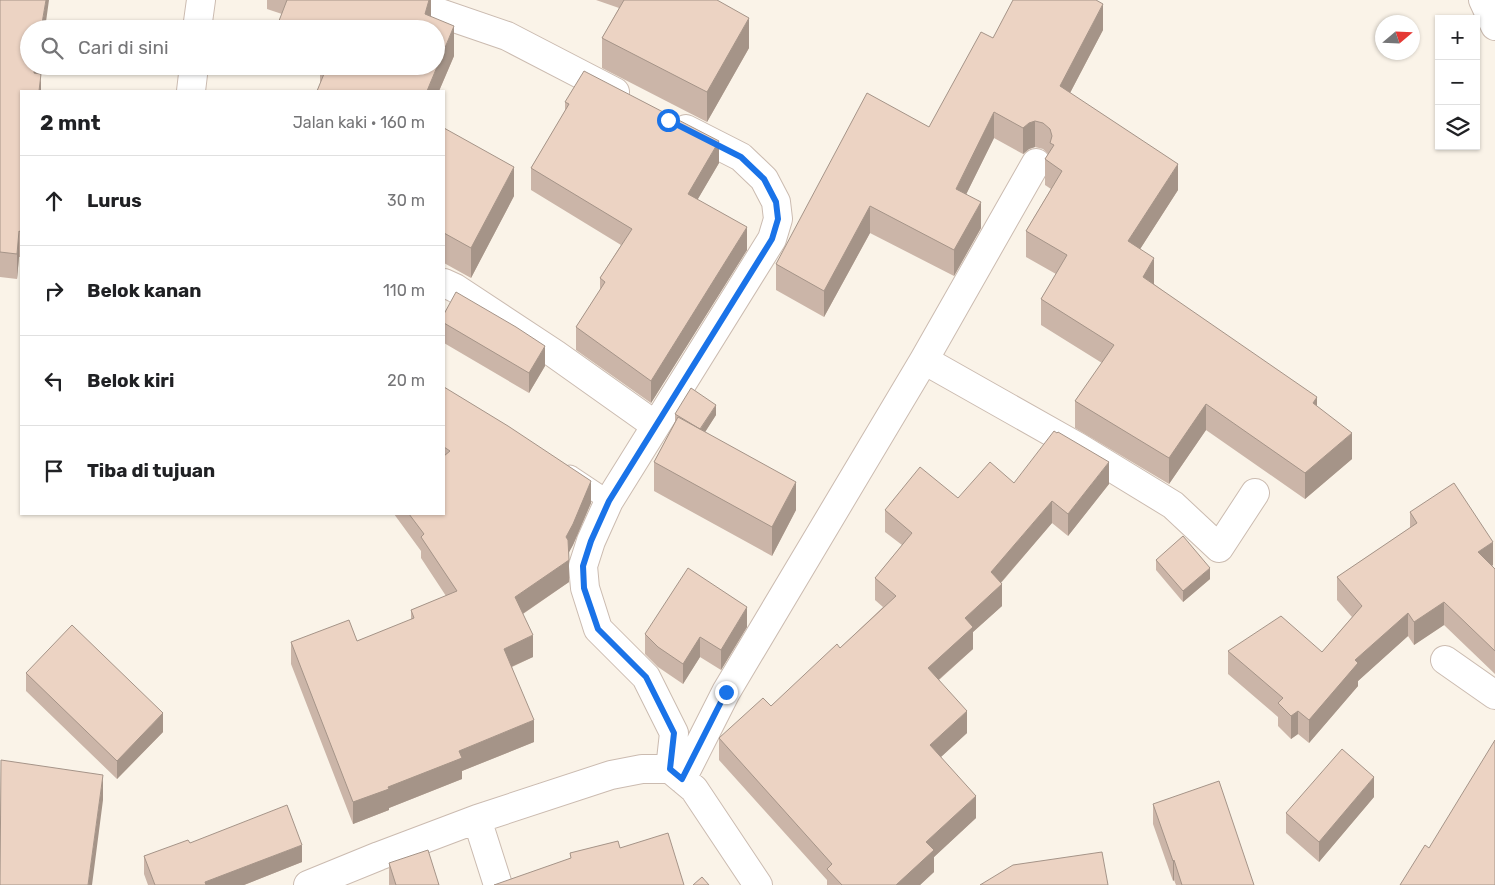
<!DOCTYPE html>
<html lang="id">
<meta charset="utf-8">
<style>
body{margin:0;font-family:Rubik,sans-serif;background:#f6f6f6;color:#202124}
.controls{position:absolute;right:15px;top:15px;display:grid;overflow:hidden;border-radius:0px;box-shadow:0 1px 4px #0004}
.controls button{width:45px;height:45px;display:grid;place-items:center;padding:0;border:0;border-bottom:1px solid #e0e0e0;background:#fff;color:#202124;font:25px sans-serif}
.compass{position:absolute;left:1375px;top:15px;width:45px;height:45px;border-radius:50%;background:#fff;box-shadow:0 1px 4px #0004;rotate:71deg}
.stop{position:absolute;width:15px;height:15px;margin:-11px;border:4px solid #1a73e8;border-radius:50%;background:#fff}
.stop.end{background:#1a73e8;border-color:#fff;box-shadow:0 1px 5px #0008}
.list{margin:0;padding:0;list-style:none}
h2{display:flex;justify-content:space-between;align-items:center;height:65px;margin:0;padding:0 20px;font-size:21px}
h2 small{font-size:16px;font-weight:400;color:#757577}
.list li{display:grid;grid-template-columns:32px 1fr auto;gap:15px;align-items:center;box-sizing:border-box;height:90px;padding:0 20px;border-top:1px solid #e0e0e0}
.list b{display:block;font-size:19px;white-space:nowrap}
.list em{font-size:16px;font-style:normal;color:#757577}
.icon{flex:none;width:28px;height:28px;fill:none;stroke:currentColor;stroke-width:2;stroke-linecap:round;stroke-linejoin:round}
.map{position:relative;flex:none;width:1495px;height:885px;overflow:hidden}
.search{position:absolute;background:#fff;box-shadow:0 1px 4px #0004;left:20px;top:20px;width:425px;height:55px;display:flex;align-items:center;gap:12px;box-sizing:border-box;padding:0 18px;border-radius:28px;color:#757577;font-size:19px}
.panel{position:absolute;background:#fff;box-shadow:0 1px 4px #0004;left:20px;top:90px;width:425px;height:425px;border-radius:0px}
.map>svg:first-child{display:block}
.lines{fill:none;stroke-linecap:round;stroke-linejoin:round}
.service-casing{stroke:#cbbbb0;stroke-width:21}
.minor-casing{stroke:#cbbbb0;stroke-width:30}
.service{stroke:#fff;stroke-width:19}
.minor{stroke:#fff;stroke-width:28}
.wall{fill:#cbb5a8}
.shaded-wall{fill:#a59488}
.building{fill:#ecd3c3;stroke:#a59488}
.route{stroke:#1a73e8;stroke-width:6}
</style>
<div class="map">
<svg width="1495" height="885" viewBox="0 0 1495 885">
<rect width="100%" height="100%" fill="#faf3e8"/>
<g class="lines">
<g class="service-casing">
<path id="service" d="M570,475l39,26"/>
</g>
<g class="minor-casing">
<path id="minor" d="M402,0l105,36 108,56
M1483,0l12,26
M197,29l4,-29
M191,91l3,-25
M444,283l11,5 100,66 100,71
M924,360l154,87 95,58 46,43 36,-55
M1445,660l50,35
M670,769l4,-36 -28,-56 -48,-48 -13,-41 -2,-22 8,-25 18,-40 163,-262 6,-20 -2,-17 -12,-23 -23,-22 -55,-28
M682,779l44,-87 198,-332 112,-197
M477,819l21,66
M308,885l71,-29 98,-37 134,-44 31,-6h28l24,20 64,96"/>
</g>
<use href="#service" class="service"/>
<use href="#minor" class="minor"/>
</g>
<path class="wall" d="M0,0l38,74 3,17h-20v166h-2l-2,22 -17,-2z
M267,0h164v16l23,40 -15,35h-122l3,-5v-14l-15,-6h131v-37h-159v-3l5,-12 -15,-5z
M596,0h121l32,48 -42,74 -105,-54v-30l17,-30z
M1103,30l-33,63 108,97 -38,59 14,35 163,123 35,52 -47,40 -99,-69 -37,54 -94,-56v-27l27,-38 -61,-38v-26l15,-25 -30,-17v-26l25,-42 -6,-4v-26l3,-5 -5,-5 -8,-2 -6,2 -6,5 -29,-16 -28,56 15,34 -27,48 -84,-43 -46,84 -48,-27v-26l153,-137 64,-89z
M565,102l154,61 -22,37 50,50 -96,153 -75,-53v-23l24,-37v-12l21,-33 -90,-55v-22l34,-57z
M444,128l70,68 -43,82 -27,-15z
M444,314l101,52 -16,27 -85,-50z
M444,387l147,116 -18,42 -5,8 1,29 -46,32 10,43 -21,10 22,75 -72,29v8l-73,29v2l-36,14 -62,-160v-22l66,-1 54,-21v-10l35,-14 -25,-38v-7l-27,-37h50z
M675,414l41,1 -11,17 91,78 -24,46 -118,-65v-29l21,-40z
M1014,483l95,1 -41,52 -16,-13 -51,60 1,23 -29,26v17l-34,31 28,53 -26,24 35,61 -42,39v15l-14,13h-93v-5l-108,-120v-22l52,-32 69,-58 43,-41 -8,-7v-22l27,-33 -17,-13v-22l73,-12z
M1410,512l83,53 -1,1 3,3v105l-51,-49 -30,20 -6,-9 -50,45v5l-49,57 -11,-9 -7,5 -13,-13v-9l-50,-43v-23l94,1 30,-35 -15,-17v-23l73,-49z
M1156,560l54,19 -27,23 -27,-32z
M747,627l-26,43 -21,-13 -17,27 -25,-17 -13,-13v-20z
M26,673l137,59 -46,47 -91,-88z
M1374,797l-55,65 -33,-29v-20z
M1153,804l101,81h-78l-2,-5 -1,1 -20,-57z
M190,843l112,19 -58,23h-96l-4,-11v-18z
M389,863l50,22h-50z"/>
<path class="shaded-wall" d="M46,0h3l-4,29h-4z
M429,0h2v26l-6,-12z
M1103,4v26l-43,82v-26z
M749,18v30l-42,74v-30z
M454,26v30l-15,35h-12z
M35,66h4l-3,25 -2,-18z
M41,74v17h-2z
M994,112v26l-38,77v-26z
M1035,121v26l-6,2 -6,5v-26l6,-5z
M719,141v22l-31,53v-22z
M1178,164v26l-50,78v-27z
M514,167v29l-43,82v-30z
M981,202v26l-27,48v-26z
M870,206v27l-46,84v-26z
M747,227v23l-96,153v-22z
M19,231v26l-2,22v-25z
M1154,258v26l-11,19v-26z
M545,346v20l-16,27v-20z
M1317,397v26l-4,-20z
M1206,404v26l-37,54v-26z
M716,405v10l-16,25v-10z
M1352,433v26l-47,40v-26z
M1109,462v22l-41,52v-22z
M591,481v22l-18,42 -7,13v-21z
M796,482v28l-24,46v-29z
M1052,501v22l-61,71v-22z
M1493,542v23l-15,10v-23z
M569,560v22l-54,37v-22z
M1210,568v11l-27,23v-11z
M1002,584v22l-29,26v17l-45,40v-21l37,-50z
M1444,602v23l-30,20v-23z
M747,607v20l-26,43v-20z
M1408,613v23l-50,45v5l-49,57v-23l46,-60z
M533,635v22l-29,13v-21z
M700,637v20l-17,27v-20z
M967,711v22l-37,34v-22z
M1298,711v23l-7,5v-23z
M163,713v19l-46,47v-18z
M534,720v22l-72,29v8l-73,29v2l-36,14v-22l35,-15 71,-36z
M103,775v25l-11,85h-4z
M1374,777v20l-55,65v-20z
M976,796v22l-42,39v15l-14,13h-24l30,-43z
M302,845v17l-58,23h-39v-3z
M1174,860v20l-1,1v-20z"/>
<path class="building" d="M0,0h46l-5,29h-12v37h6l-1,7 7,1 -2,17h-18v141l-2,-1 -2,23 -17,-2z
M287,0h142l-4,14 29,12 -27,65h-110l9,-22 -6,-3h116v-37h-152l-7,-3z
M624,0h93l32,18 -42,74 -105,-54z
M1013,0h83l7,4 -43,82 118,78 -50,77 26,17 -11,19 174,120 -4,6 39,30 -47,40 -99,-69 -37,54 -94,-57 39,-56 -73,-46 26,-44 -41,-24 36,-60 -17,-12 9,-14 -4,-2 2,-7 -2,-7 -7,-6 -8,-2 -6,2 -6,5 -29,-16 -38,77 25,13 -27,48 -84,-44 -46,85 -48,-27 91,-171 62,34 52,-95 12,6z
M584,71l135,70 -31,53 59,33 -96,154 -75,-54 29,-45 -5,-4 32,-49 -101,-61 38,-64 -4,-2z
M444,128l70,39 -43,81 -27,-15z
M456,292l60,35 29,19 -16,27 -85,-50v-9z
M444,387l64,39 83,55 -18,43 -7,13 2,3 1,20 -54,37 18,38 -29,14 30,71 -75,31 3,7 -74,29 1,2 -36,13 -62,-160 58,-22 8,21 57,-23 -3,-8 46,-19 -36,-54 3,-3 -15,-20h35v-58l6,-5 -6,-4z
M691,388l25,17 -16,24 -25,-15z
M678,417l118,65 -24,45 -118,-65z
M1054,431l3,2 1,-1 51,30 -41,52 -16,-13 -61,71 11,12 -37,34 8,9 -45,41 39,43 -37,34 46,51 -50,46 8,8 -38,35h-54l-15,-16 5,-5 -113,-126 44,-40 8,8 66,-62 3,4 56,-52 -21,-18 37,-45 -27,-23 35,-43 38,31 32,-36 24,21z
M1454,483l39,59 -15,10 17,17v82l-51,-49 -30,20 -6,-9 -53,47 3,3 -49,57 -11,-9 -7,5 -13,-13 5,-5 -55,-47 53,-35 41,36 40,-46 -25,-29 80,-54 -7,-11z
M1183,536l27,32 -27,23 -27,-31z
M688,568l59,39 -26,43 -21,-13 -17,27 -25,-17 -13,-13z
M72,625l91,88 -46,48 -91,-88z
M1495,740v145h-95l25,-40 4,3z
M1342,749l32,28 -55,65 -33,-29z
M1,760l102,15 -15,110h-88z
M1219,781l35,104h-72l-8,-25 -1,1 -20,-57z
M287,805l15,40 -97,37 1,3h-51l-11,-29 44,-16 2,3z
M668,833l16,52h-190l77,-27 -1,-5 48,-12 2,7z
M428,850l11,35h-43l-7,-22z
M1102,852l6,33h-128l33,-20z
M702,877l7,8h-16z"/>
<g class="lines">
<path class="route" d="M668,120l73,37 23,22 12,23 2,17 -6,20 -163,262 -18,40 -8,25 1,22 14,41 48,48 28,56 -4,36 12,10 44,-87"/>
</g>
</svg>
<div class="controls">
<button>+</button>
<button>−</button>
<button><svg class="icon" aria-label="layers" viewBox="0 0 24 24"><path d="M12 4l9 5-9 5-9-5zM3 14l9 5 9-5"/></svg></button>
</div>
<svg class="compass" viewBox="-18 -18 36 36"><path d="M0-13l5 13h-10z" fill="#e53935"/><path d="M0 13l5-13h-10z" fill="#757577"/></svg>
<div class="stop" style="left:668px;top:120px"></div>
<div class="stop end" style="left:726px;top:692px"></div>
<div class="search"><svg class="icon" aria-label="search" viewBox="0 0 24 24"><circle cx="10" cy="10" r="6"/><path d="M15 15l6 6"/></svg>Cari di sini</div>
<section class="panel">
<h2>2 mnt<small>Jalan kaki · 160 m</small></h2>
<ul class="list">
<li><svg class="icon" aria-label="ahead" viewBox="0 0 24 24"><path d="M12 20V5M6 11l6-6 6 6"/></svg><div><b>Lurus</b></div><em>30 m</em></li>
<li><svg class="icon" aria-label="right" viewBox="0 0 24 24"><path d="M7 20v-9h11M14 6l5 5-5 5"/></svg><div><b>Belok kanan</b></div><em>110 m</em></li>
<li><svg class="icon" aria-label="left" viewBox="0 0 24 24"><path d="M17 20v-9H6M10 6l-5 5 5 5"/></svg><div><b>Belok kiri</b></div><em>20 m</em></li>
<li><svg class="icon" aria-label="arrive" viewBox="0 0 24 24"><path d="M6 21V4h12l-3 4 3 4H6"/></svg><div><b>Tiba di tujuan</b></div></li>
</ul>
</section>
</div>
